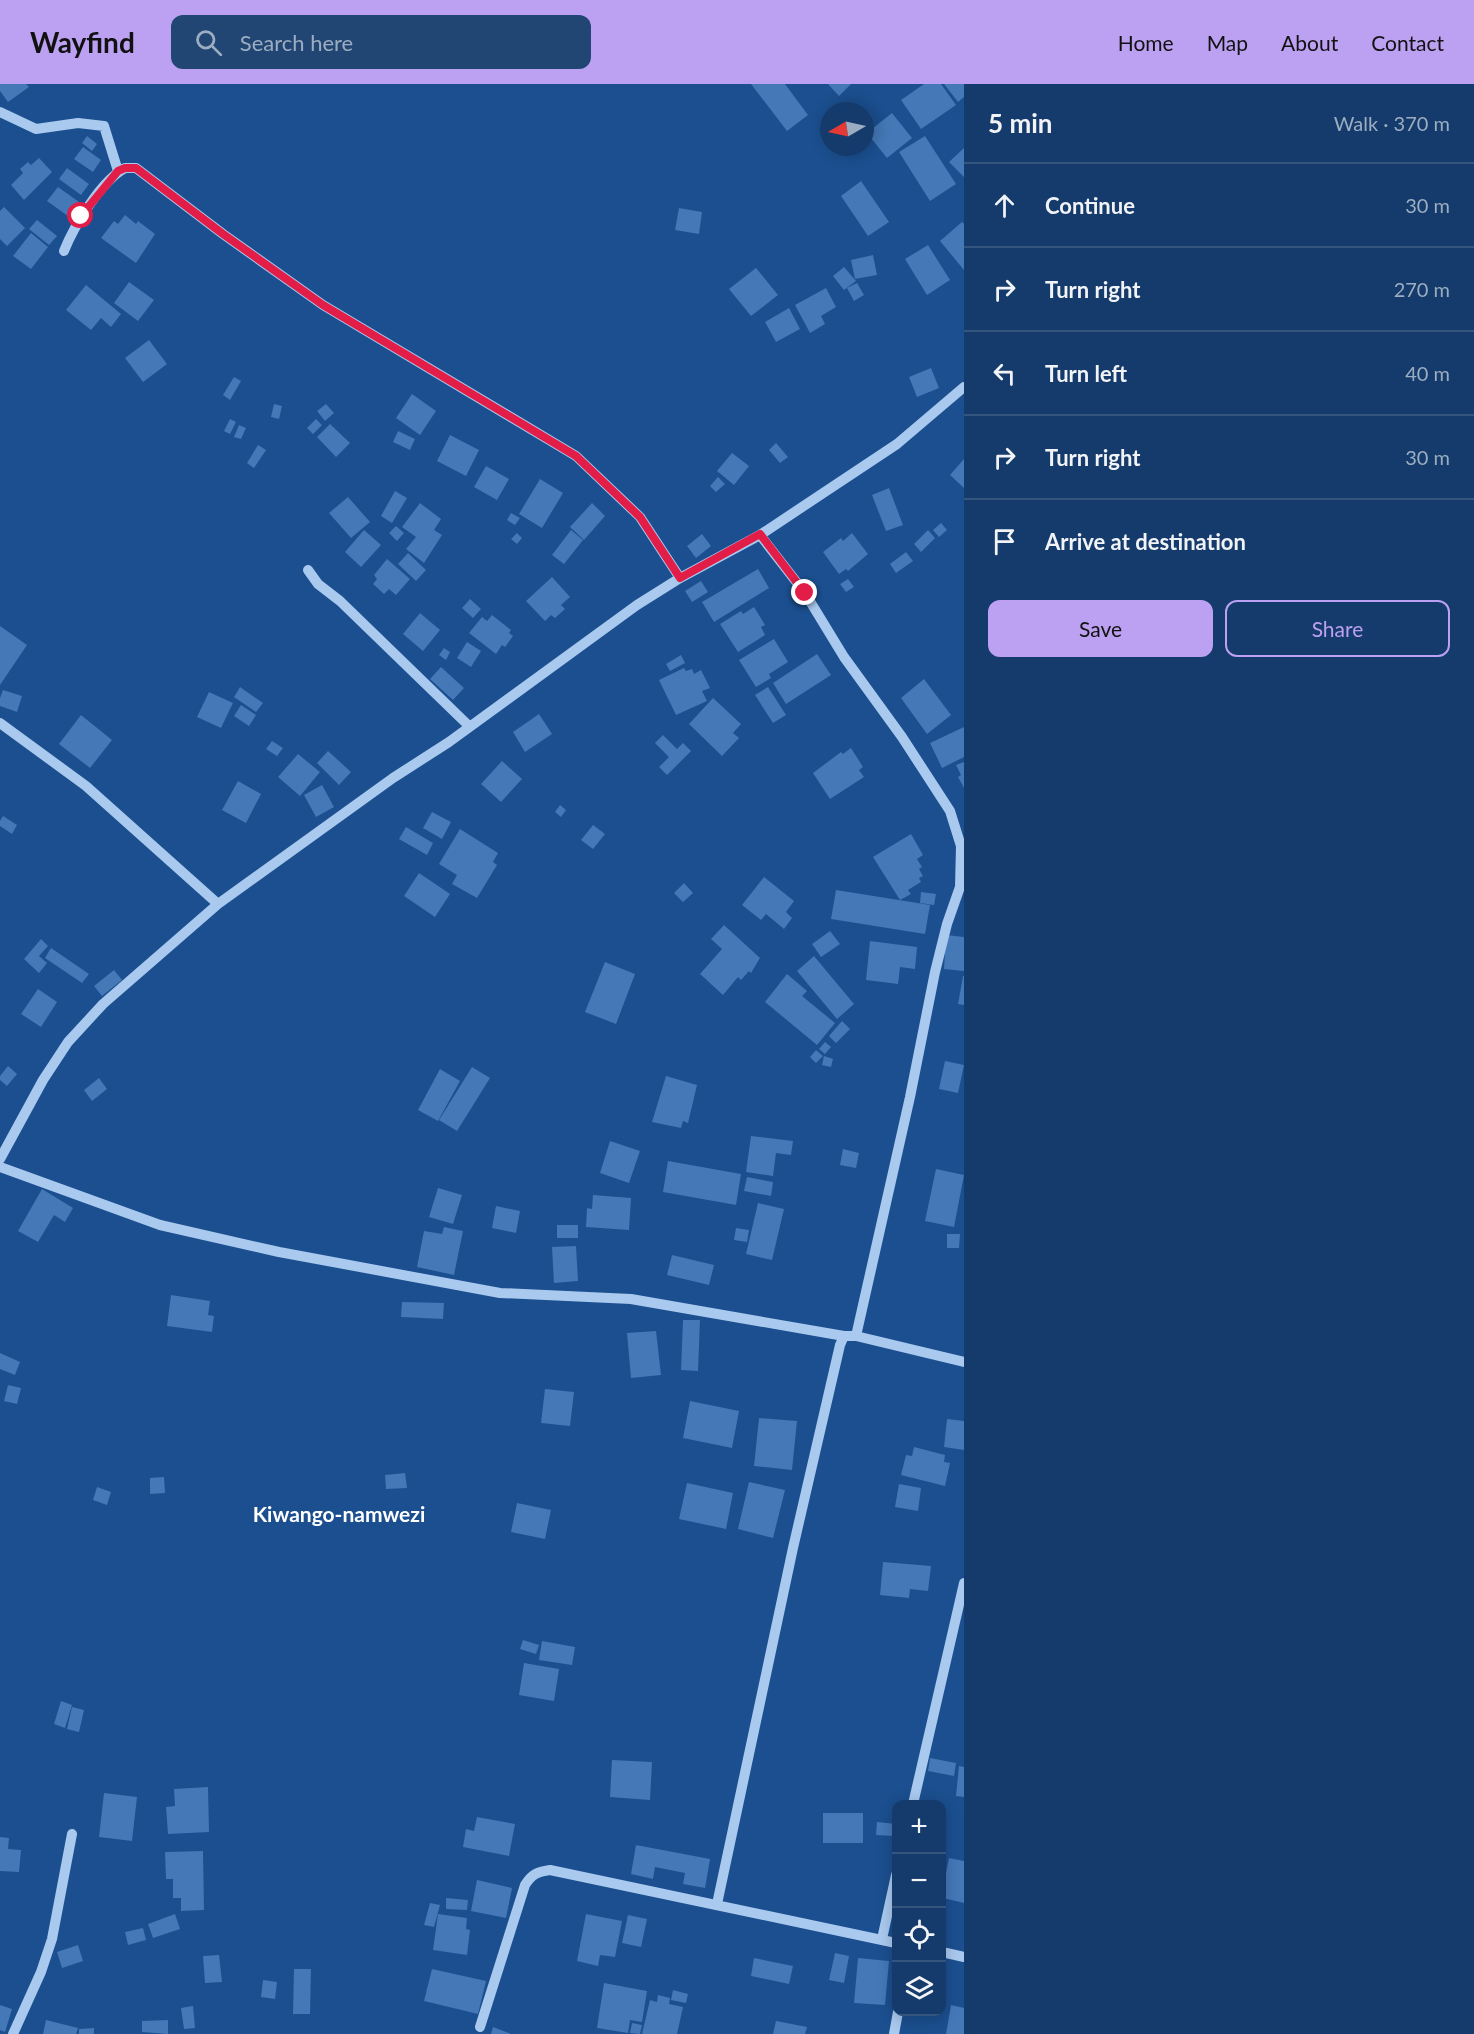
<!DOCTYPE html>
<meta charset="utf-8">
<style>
body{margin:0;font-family:Lato,sans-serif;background:#214673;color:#f1f3f6}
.controls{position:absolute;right:18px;bottom:18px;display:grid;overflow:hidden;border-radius:12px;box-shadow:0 3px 15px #0003}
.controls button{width:54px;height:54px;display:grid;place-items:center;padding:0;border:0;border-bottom:2px solid #33557e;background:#143b6b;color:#f1f3f6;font:30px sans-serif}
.compass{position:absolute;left:820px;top:18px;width:54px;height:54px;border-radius:50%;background:#143b6b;box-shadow:0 3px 15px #0003;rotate:261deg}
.stop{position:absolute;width:18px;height:18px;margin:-14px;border:4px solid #e11d48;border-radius:50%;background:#fff}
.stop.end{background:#e11d48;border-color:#fff;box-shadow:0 2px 6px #0008}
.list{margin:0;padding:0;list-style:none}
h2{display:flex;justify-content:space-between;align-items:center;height:78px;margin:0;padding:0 24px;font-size:26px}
h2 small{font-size:20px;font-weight:400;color:#9dadc1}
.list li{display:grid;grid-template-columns:39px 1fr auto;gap:18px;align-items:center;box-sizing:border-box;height:84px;padding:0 24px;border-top:2px solid #33557e}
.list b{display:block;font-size:22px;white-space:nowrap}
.list em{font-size:20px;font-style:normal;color:#9dadc1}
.actions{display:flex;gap:12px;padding:18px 24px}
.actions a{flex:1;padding:14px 0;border:2px solid #bca0f2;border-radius:12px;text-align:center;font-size:21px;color:#bca0f2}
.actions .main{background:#bca0f2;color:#111}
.icon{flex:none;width:33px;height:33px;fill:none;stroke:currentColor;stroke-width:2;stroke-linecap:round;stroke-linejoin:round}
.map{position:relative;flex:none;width:964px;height:1950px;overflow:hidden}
header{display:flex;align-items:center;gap:36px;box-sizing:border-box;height:84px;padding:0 30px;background:#bca0f2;color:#111}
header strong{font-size:28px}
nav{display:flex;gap:33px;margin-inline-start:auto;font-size:21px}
.search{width:420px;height:54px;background:#214673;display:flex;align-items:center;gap:15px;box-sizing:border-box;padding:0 21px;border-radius:12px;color:#9dadc1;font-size:22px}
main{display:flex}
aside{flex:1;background:#143b6b}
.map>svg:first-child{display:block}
.building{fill:#4478b7}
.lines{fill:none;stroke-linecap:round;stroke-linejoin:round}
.minor{stroke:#a9c9ee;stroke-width:10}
.route{stroke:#e11d48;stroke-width:8}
.labels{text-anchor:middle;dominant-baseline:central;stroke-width:4.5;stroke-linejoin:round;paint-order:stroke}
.quarter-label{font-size:21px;font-weight:bold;fill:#fff;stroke:#1b4f8f}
</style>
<header>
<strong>Wayfind</strong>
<div class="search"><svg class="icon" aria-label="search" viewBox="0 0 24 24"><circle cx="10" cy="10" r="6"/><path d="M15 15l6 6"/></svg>Search here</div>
<nav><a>Home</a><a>Map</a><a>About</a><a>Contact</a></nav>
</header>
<main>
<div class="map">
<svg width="964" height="1950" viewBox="0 0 964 1950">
<rect width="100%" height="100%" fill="#1b4f8f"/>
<path class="building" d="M0,0h26l3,3 -21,15 -8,-11z
M751,0h34l23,31 -21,16z
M828,0h23l-12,12z
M924,0h17l15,21 -35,24 -20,-29z
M944,0h20v13l-6,5z
M892,29l20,25 -25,20 -20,-25z
M87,52l10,8 -5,7 -10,-8z
M925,52l31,48 -26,17 -31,-49z
M83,63l18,13 -8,12 -19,-13z
M964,64v29l-15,-15z
M39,74l13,14 -28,28 -13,-15 12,-12 -3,-4 8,-7 3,3z
M67,84l22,16 -8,11 -22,-16z
M861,97l28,41 -21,14 -27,-40z
M58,103l21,15 -11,14 -21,-15z
M4,123l21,21 -18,18 -7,-7v-28z
M679,124l23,4 -3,22 -24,-4z
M125,131l11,9 2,-3 17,13 -19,29 -35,-25 13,-17 4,3z
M37,136l20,16 -8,9 -20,-16z
M962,138l2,2v46l-24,-29z
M31,149l17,14 -17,22 -18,-13z
M928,161l22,35 -23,15 -22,-36z
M873,171l4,20 -22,4 -4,-19z
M844,183l12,14 -12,9 -11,-14z
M756,184l22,27 -27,21 -22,-27z
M129,198l25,18 -16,21 -24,-18z
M857,199l7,12 -10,6 -7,-13z
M86,201l35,29 -10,13 -10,-9 -10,12 -25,-20z
M826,204l10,19 -15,9 4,8 -15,9 -15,-28z
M789,224l11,21 -24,13 -11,-20z
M149,256l18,24 -24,18 -18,-24z
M931,284l8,20 -22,9 -8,-20z
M234,293l7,4 -11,19 -7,-5z
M412,310l24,17 -16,24 -24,-17z
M274,320l8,2 -3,13 -8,-2z
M326,320l8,9 -9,8 -8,-10z
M230,335l6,3 -6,12 -6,-3z
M316,335l6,6 -9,9 -6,-6z
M330,340l20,19 -14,14 -19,-20z
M239,341l7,3 -5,11 -7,-2z
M398,347l17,8 -5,11 -17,-8z
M450,351l29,15 -13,26 -29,-15z
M776,359l12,14 -8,6 -11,-13z
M258,361l8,5 -12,18 -7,-5z
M732,369l17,13 -15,19 -17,-14z
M964,375v29l-14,-13z
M486,382l23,13 -12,21 -23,-13z
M718,393l7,7 -9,8 -6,-6z
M540,395l23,14 -21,35 -23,-14z
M889,404l14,37 -17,6 -14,-36z
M395,407l12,7 -15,25 -11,-7z
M348,413l22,25 -19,16 -22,-25z
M420,419l21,16 -7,11 8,5 -18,28 -18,-14 10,-12 -14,-10z
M592,419l13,13 -21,24 -14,-13z
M511,429l9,5 -5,7 -8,-5z
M941,439l6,7 -8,7 -6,-7z
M396,442l8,7 -7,8 -8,-8z
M364,446l17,15 -20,22 -16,-15z
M571,446l12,10 -19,24 -12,-9z
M928,446l7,8 -14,14 -7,-8z
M517,449l5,5 -5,6 -6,-5z
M852,449l16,21 -20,17 -2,-2 -7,5 -16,-22 18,-14 2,3z
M702,450l9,12 -15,12 -9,-12z
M906,468l7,9 -17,12 -6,-9z
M408,469l18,17 -10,11 -18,-17z
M387,475l23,20 -14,16 -7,-6 -5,5 -11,-10 4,-5 -3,-4z
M758,485l11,19 -55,34 -12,-20z
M552,493l18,20 -9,8 4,4 -10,9 -4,-3 -6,6 -19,-20z
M848,495l6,8 -8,5 -6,-8z
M701,497l7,11 -16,10 -7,-11z
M470,515l11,10 -8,9 -11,-10z
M754,523l11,18 -4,2 4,8 -27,17 -18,-28 21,-13 2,3z
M420,529l20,17 -17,21 -20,-17z
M492,531l19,15 -2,3 4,3 -8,11 -3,-2 -6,9 -27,-21 13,-16 5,4z
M0,542l27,19 -27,40z
M774,555l14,23 -19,12 2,4 -15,9 -17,-27z
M467,558l14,9 -10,16 -14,-9z
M444,564l6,4 -4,8 -7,-5z
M817,570l14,21 -45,29 -13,-21z
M681,571l4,8 -15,8 -4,-7z
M441,583l23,21 -11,12 -23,-21z
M684,584l2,3 6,-2 2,5 7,-4 9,18 -8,3 5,10 -31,14 -17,-35z
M924,595l27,36 -24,19 -26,-36z
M240,603l23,16 -7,9 -22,-15z
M768,603l18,28 -13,8 -18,-28z
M3,606l19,6 -5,16 -17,-6v-8z
M209,608l24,11 -12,25 -24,-11z
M713,614l28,26 -8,9 6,5 -17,18 -33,-32z
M241,621l15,10 -7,11 -15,-10z
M539,630l13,20 -27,18 -12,-20z
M81,631l31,25 -22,28 -31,-24z
M964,643v30l-22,11 -12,-25z
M663,651l14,14 6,-6 8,8 -24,24 -8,-8 10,-10 -14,-14z
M272,657l11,7 -6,8 -11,-7z
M851,664l12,19 -4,3 5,7 -34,22 -17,-26 28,-21 2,2z
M328,667l23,21 -12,13 -22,-22z
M298,670l22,18 -20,24 -22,-19z
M502,677l20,18 -21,23 -20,-18z
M964,678v26l-6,-11 3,-2 -5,-10z
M238,697l23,13 -15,29 -24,-13z
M322,701l12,22 -18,10 -12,-22z
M560,721l6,5 -5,7 -6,-5z
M432,728l19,10 -9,17 -19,-11z
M3,732l14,9 -5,9 -12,-8v-5z
M593,741l12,9 -12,15 -12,-9z
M406,743l27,16 -6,12 -28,-16z
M460,745l38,24 -5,9 4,3 -20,33 -25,-14 5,-9 -18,-11z
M911,750l12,21 -6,4 5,8 -3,2 4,7 -4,2 2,4 -13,8 3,4 -11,6 -27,-43z
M419,789l31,21 -15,23 -31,-21z
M764,793l30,24 -8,11 6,6 -8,11 -18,-15 -5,6 -19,-15z
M684,799l9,10 -10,9 -9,-9z
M836,806l94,15 -5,29 -94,-15z
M921,808l15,2 -2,11 -14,-2z
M724,841l36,33 -9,15 -2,-2 -8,9 -3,-3 -15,18 -23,-21 22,-25 -11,-10z
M830,847l10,13 -19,13 -9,-13z
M946,851l18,2v34l-20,-2z
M41,855l7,7 -9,10 8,7 -8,10 -15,-14z
M870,857l47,6 -2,22 -15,-2 -2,17 -32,-4z
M51,864l38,26 -7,9 -37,-25z
M814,872l40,48 -17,15 -40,-48z
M605,878l30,12 -19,50 -31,-12z
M114,886l8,10 -20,16 -8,-10z
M787,890l20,17 -5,5 33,27 -18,22 -52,-43z
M963,892h1v29l-6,-1z
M38,905l19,13 -16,25 -20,-13z
M842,937l8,8 -14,14 -7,-7z
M825,958l6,5 -6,7 -6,-5z
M816,966l7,6 -7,7 -6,-6z
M824,972l9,3 -2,8 -9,-2z
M945,977l19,4 -6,28 -19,-4z
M8,982l9,8 -10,12 -7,-6v-4z
M472,983l18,11 -33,53 -18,-11z
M440,985l20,12 -22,40 -20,-11z
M666,992l31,9 -9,38 -5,-2 -2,7 -29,-6z
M99,994l8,11 -15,12 -8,-11z
M751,1052l42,5 -2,14 -15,-2 -3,23 -27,-4z
M610,1057l30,10 -11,32 -29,-10z
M843,1065l16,4 -3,15 -16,-3z
M668,1077l73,13 -5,31 -73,-13z
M936,1085l28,6 -10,52 -29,-6z
M747,1093l26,5 -2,14 -27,-5z
M438,1104l24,7 -9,29 -24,-7z
M42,1105l31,19 -8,14 -11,-7 -16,27 -20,-11z
M593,1111l38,3 -2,32 -43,-3 1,-19 5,1z
M758,1119l26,6 -12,51 -26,-6z
M496,1122l24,5 -4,22 -24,-5z
M557,1141h21v13h-21z
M444,1143l19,4 -9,44 -37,-8 7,-36 18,3z
M736,1144l13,2 -2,12 -13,-2z
M947,1150h13l-1,14h-12z
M576,1162l2,35 -24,2 -2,-36z
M672,1171l42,10 -5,20 -42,-10z
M171,1211l39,6 -2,14 6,1 -2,16 -45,-6z
M402,1218l42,1 -1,16 -42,-2z
M683,1236h17l-2,51 -17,-1z
M656,1247l5,44 -30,3 -4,-45z
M0,1269l20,9 -5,13 -15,-6z
M8,1301l13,3 -4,16 -13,-3z
M545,1305l29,3 -4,34 -29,-3z
M690,1317l49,10 -7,37 -49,-10z
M759,1334l38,3 -5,49 -38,-4z
M947,1335l17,2v29l-20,-3z
M914,1363l31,8 -1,7 6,1 -5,23 -44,-11 5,-20 6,1z
M405,1389l2,15 -21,1 -1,-14z
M164,1393l1,16 -15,1v-16z
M749,1398l36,8 -12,48 -35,-9z
M687,1399l46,10 -7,36 -47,-10z
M899,1400l22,4 -3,23 -23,-4z
M97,1403l14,5 -4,13 -14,-5z
M517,1419l34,7 -6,29 -34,-7z
M883,1478l48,4 -3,25 -18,-2 -1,9 -29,-3z
M523,1556l16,5 -3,9 -16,-5z
M542,1557l33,6 -3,18 -33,-5z
M524,1579l35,6 -5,32 -35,-6z
M61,1617l11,4 -7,23 -11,-4z
M72,1623l12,3 -5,22 -12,-3z
M930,1674l26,5 -2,13 -26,-5z
M612,1676l40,2 -2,38 -40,-3z
M959,1682l5,1v30l-8,-1z
M208,1703l1,45 -41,2 -2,-27 9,-1 -1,-17z
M104,1709l33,4 -5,44 -33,-4z
M823,1729h40v30h-40z
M477,1733l38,7 -6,32 -46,-9 3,-18 8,2z
M877,1738l19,2 -2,12 -18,-1z
M0,1753l9,1 -1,11 13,1 -2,22 -19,-1z
M636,1761l74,14 -5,29 -22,-4 2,-11 -30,-6 -2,12 -22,-5z
M203,1767l1,59 -23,1v-13h-8v-19h-7l-1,-27z
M949,1774l15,3v42l-21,-5 2,-10h-2z
M477,1796l35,8 -6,30 -35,-7z
M446,1814l22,2 -1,10 -21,-1z
M430,1819l10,2 -6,22 -10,-2z
M175,1830l5,15 -27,9 -5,-14z
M438,1830l29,4 -1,11 4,1 -3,25 -34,-5z
M586,1830l36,7 -7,36 -15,-2 -2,11 -21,-5z
M628,1831l19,4 -6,28 -19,-4z
M143,1844l3,12 -18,5 -3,-13z
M78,1861l5,16 -21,7 -5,-16z
M835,1869l14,3 -5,27 -15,-3z
M219,1871l3,27 -17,1 -2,-27z
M754,1874l39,8 -4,18 -38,-8z
M858,1874l31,3 -4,44 -31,-2z
M294,1885h17l-1,45h-17z
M432,1885l54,12 -8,33 -54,-13z
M263,1896l14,2 -2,17 -14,-2z
M604,1899l43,8 -5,31 -12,-2 -2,13 -31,-5z
M673,1906l15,4 -2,9 -15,-3z
M658,1911l12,3 -1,6 14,3 -6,27h-35l8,-34 7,2z
M0,1921l12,4 -7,23 -5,-2z
M951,1921l13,3v26h-18z
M193,1922l2,22 -11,1 -3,-21z
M46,1936l32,8 -2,6h-33z
M168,1936v14l-26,-2v-11z
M776,1937l31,6 -2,7h-32z
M632,1939l10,2 -2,9 -10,-1z
M493,1943l18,7h-20z
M94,1944v6h-15v-5z"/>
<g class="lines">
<path class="minor" d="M0,28l36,17 42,-6 26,3 14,45
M64,167c10,-25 37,-70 61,-83h11l87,66 100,71 253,151 64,61 40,61
M760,451l45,58 39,64 58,80 48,74 11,35 -1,41 -13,37 -12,48 -25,125 -54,239
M308,486l10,14 22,17 129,125
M0,639l86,63 132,118
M0,1075l43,-79 25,-38 35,-38 115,-100 175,-126 56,-36 188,-137 43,-27 80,-43 137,-91 67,-57
M0,1083l160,58 119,27 221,41 131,6 213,37
M913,1720l51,-221
M717,1820l76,-356 47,-203 4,-9h12l108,26
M882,1855l14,-64
M942,1868l22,5
M480,1943l45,-142c7,-11 12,-13 25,-15l346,73
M13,1950l28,-62 11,-33 20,-105
M894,1950l4,-22"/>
</g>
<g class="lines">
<path class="route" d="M81,132l37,-45 7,-3h11l87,66 100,71 253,151 64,61 40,61 80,-44 45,59"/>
</g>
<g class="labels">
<g class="quarter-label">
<text x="339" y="1429">Kiwango-namwezi</text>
</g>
</g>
</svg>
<div class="controls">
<button>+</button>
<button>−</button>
<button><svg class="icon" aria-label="locate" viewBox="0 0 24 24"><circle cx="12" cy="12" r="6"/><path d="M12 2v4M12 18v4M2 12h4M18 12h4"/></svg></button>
<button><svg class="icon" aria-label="layers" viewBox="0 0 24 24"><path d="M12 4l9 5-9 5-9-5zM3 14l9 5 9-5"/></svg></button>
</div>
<svg class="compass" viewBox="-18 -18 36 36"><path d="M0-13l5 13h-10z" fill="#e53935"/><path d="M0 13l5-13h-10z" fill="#9dadc1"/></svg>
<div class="stop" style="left:81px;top:132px"></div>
<div class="stop end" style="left:805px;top:509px"></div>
</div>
<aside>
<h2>5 min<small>Walk · 370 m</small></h2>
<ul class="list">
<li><svg class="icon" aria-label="ahead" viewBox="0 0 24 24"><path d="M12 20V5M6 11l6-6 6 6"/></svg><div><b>Continue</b></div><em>30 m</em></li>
<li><svg class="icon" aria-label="right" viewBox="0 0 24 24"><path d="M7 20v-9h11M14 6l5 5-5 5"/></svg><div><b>Turn right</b></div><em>270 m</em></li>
<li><svg class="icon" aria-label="left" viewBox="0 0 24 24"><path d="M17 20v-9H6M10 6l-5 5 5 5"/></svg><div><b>Turn left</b></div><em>40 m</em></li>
<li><svg class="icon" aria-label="right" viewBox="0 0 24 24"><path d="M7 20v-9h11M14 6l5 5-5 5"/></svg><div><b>Turn right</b></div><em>30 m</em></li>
<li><svg class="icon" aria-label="arrive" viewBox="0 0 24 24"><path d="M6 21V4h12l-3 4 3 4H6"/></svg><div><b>Arrive at destination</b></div></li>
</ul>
<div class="actions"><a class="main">Save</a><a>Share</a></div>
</aside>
</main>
